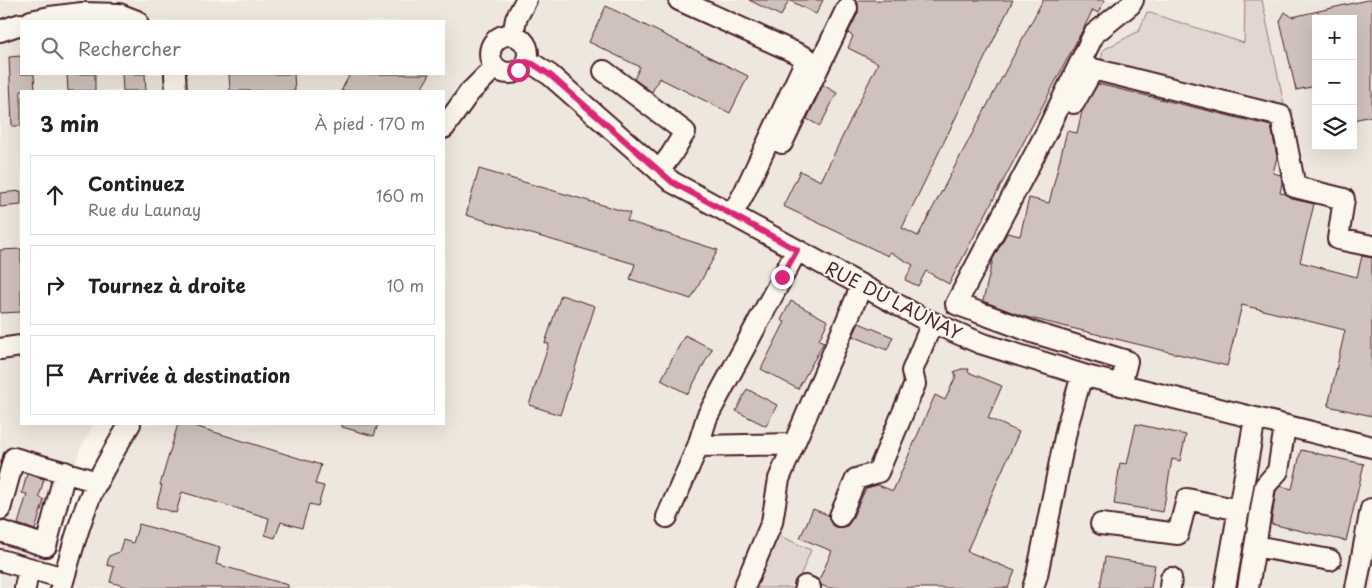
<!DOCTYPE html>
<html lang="fr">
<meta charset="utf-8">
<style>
body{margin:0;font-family:"Playpen Sans",sans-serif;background:#f6f6f6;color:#202124}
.controls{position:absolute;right:15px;top:15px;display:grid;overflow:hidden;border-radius:0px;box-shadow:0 5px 20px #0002}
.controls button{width:45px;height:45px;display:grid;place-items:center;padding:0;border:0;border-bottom:1px solid #e0e0e0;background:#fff;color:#202124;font:25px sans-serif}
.stop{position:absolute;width:15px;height:15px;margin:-11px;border:4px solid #db2777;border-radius:50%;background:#fff}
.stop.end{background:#db2777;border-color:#fff;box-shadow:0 1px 5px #0008}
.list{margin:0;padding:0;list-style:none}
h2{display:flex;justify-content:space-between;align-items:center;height:65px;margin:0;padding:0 20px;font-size:21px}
h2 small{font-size:16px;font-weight:400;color:#757577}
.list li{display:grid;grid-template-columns:32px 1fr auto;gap:15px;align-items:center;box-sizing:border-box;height:80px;margin:0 10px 10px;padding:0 10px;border:1px solid #e0e0e0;border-radius:0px}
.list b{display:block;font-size:19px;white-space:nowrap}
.list p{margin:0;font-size:16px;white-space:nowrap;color:#757577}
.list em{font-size:16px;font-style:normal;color:#757577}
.icon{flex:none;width:28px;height:28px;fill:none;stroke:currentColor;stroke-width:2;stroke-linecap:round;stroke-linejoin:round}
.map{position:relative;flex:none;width:1372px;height:588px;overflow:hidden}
.search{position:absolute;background:#fff;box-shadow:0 5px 20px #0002;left:20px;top:20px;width:425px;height:55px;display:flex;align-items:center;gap:12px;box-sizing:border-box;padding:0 18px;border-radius:0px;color:#757577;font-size:19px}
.panel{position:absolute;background:#fff;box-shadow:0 5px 20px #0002;left:20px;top:90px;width:425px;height:335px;border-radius:0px}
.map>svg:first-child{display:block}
.built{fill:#eee7de;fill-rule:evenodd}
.green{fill:#e2d7d0;stroke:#967b7e}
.building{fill:#cfc2bc;stroke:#4a1f2b}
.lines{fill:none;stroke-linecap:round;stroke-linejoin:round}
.minor-casing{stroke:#4a1f2b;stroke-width:24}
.minor{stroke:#fbf7ec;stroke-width:20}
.route{stroke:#db2777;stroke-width:6}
.labels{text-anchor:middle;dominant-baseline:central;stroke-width:4;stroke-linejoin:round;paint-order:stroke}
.street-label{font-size:18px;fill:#4a1f2b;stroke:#fbf7ec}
</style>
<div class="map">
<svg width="1372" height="588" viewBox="0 0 1372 588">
<rect width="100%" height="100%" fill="#fbf7ec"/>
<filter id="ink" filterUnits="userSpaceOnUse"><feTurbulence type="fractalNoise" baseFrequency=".02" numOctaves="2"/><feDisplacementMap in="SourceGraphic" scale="10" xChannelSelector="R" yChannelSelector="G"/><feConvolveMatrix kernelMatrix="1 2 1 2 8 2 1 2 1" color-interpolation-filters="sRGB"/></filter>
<g filter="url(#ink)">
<path class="built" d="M0,0h1372v588h-1321l36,-105 31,-59h326v-333h-423v333h73l-14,25 -30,108 -9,6 -8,25h-33zM1316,19h37v127h-37zM21,21h423v53h-423z"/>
<path class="green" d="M1245,0h17l23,109 -184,-47 2,-12 36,-19 8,-19 97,31z
M776,534l35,16 -16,38h-43z"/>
<path class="building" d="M749,0h74l-7,14 -27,-14 -8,16z
M858,0h155l-111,228 16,8 125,-236h62l-7,13 -5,-3 -144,274 -23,-13 -8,15 -13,-6 8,-15 -23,-13 -2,4 -105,-50 17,-35 21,10 57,-118 -30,-15 5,-12 -5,-3 10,-20z
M1367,0h5v116l-19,4v-101h-37v67l-20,4 -16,-69 5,-9 7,5z
M606,6l142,70 -18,37 -71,-35 -7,14 -4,-3 -14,-10 6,-12 -51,-25z
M21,56v18h13l1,17h-14v35h-9l-3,-69z
M67,74h28v17h-27z
M122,74h23l1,17h-23z
M229,74h65l1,17h-65z
M350,74h80l-10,17h-79z
M1098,84l173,42 6,31 -4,16 8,2 1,8 -2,10 6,1 6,5 22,5 -14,58 57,15 5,-21 10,2v158l-44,-10 17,-76 -103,-25 -15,61 -205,-50 -39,-15 10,-42 14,-26 13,3 9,-38 20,5 18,-72 10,2 5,-22z
M823,85l14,8 -17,33 -13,-7z
M479,169l151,44 -3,8 91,29 -27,49 -61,-20 5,-15 -169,-49z
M21,191v14l-21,2v-14z
M21,249v63l-21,1v-63z
M561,295l34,11 -35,109 -31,-10 20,-61 -4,-1z
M791,301l37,20 -9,19 5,2 -26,47 -37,-20 24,-47 -4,-2z
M859,323l34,14 -6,13 -34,-14z
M685,335l27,14 -24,45 -27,-14z
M961,369h8l-1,3 34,14 -14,32 31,14 -52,119 48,20 -7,17h-180l-7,-3 -2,-5 13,-29 -32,-13 13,-29 15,6 3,8 5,4 6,1 5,-2 4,-5 15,-33 12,-3 15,6 42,-96 10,5 11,-24 -2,-4z
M747,389l30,16 -11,21 -30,-15z
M178,424h10l133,41 -6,19 9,2 -6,20 -9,-2 -7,24 -21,-6 -6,16 -10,-3 4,-17 -87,-26 -6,21 -20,-6 6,-22h-2z
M342,424h36l-4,12 -32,-9z
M1136,424l50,11 -6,26 -8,-2 -9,53 -49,-8 6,-41 7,1z
M1301,450l63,14 -18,77 -75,-17 5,-33 4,-5 12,3z
M27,474l17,5 -5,18 5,3 -9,30 -17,-6 9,-30 -5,-1z
M139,524l81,23 -4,17 72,21v3h-157l-21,-6 4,-15 -7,-2 2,-9 10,-4 4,-12 10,3z
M1105,557l50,8 -4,23h-51z"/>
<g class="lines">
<g class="minor-casing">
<path id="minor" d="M679,0l128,58 -63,135 -12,22
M31,21l19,-4 32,-4 37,1 18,7
M0,31l21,-7
M513,35l3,-16 10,-19
M490 54a19 19 0 1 1 38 0a19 19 0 1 1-38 0Z
M526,62l7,2 17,11 122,107 248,135 60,26 110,34 282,70
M604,71l81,61 -14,23 -12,16
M175,74l1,17
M1074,103l19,-34 188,47 14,71 49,12 -6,40 34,7
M444,128l25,-35 26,-26
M782,143l65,-135
M0,349l21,-3
M1121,385l6,-24 -92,-28 -79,-29 90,-171 48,-99 36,-29 3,-5
M698,446l9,-29 90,-167
M0,509l14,-51 84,24
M840,516l16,-37 22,-7 37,-88 -3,-13 20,-48
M667,517l31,-71 96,-2
M1101,524l77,10 9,-35 52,11
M0,531l46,15 19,-74
M1255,546l75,14
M0,560l64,18
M25,588l4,-20
M61,588c10,-33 18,-68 33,-100 11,-22 23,-43 36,-64
M744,588l28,-66 7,-43 83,-194
M805,588v-2l5,2
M1033,588l4,-13 30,-148 15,-52
M1170,588l1,-10
M1225,588l30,-170
M1248,588l17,-102 13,-15 7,-45
M1356,588l15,-79h1"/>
</g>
<use href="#minor" class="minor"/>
</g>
</g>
<g class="lines" filter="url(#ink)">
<path class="route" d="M518,70l5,-3 3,-5 7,2 17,11 122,107 125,68 -15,27"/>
</g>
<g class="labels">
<g class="street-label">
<text transform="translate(894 300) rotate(27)">RUE DU LAUNAY</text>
</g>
</g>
</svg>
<div class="controls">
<button>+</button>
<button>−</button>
<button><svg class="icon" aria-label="layers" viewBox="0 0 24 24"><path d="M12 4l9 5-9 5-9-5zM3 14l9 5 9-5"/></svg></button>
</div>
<div class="stop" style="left:518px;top:70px"></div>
<div class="stop end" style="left:782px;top:277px"></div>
<div class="search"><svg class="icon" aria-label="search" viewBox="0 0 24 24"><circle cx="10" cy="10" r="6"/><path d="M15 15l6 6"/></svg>Rechercher</div>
<section class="panel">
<h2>3 min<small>À pied · 170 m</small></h2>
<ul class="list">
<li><svg class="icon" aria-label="ahead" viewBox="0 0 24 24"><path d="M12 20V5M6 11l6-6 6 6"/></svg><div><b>Continuez</b><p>Rue du Launay</p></div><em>160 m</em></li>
<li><svg class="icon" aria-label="right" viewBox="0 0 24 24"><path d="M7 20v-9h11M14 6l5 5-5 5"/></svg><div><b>Tournez à droite</b></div><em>10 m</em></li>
<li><svg class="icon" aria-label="arrive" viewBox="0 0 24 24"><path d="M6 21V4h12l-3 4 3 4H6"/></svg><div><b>Arrivée à destination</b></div></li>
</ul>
</section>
</div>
